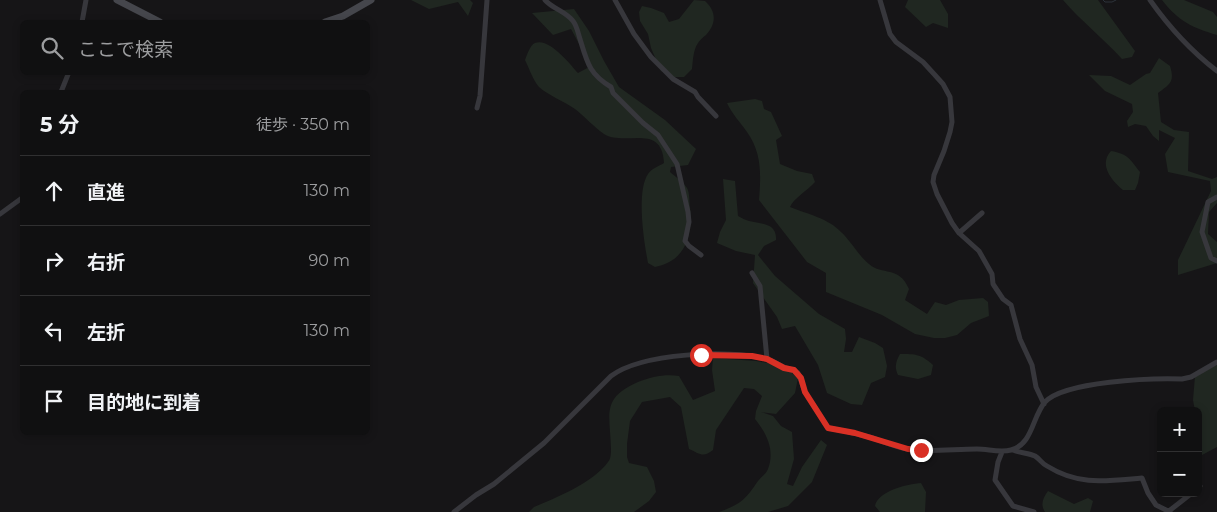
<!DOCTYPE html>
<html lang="ja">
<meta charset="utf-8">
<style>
body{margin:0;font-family:Montserrat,"Noto Sans JP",sans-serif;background:#1e1e1f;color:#f1f3f6}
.controls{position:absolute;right:15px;bottom:15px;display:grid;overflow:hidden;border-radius:8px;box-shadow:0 2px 8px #0003}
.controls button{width:45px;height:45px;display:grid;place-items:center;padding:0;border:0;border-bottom:1px solid #303031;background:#101011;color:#f1f3f6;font:25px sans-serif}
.stop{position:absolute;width:15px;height:15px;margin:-11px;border:4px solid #d93025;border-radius:50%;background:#fff}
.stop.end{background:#d93025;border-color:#fff;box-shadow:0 1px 5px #0008}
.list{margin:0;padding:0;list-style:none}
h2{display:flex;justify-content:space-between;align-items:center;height:65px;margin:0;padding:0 20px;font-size:21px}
h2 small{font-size:16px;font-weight:400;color:#9c9d9f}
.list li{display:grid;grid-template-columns:32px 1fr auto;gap:15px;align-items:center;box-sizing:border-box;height:70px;padding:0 20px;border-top:1px solid #303031}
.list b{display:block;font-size:19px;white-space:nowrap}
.list em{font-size:16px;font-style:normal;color:#9c9d9f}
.icon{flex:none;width:28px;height:28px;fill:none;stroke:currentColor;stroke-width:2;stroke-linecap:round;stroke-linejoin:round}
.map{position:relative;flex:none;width:1217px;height:512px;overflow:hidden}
.search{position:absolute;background:#101011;box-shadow:0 2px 8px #0003;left:20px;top:20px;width:350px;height:55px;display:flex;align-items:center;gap:12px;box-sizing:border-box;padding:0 18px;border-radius:8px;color:#9c9d9f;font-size:19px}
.panel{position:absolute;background:#101011;box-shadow:0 2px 8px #0003;left:20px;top:90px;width:350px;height:345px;border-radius:8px}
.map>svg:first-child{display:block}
.green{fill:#202721}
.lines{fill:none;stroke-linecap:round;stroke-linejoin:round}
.stream{stroke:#2c333b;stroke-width:1}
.minor{stroke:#37373c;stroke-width:5}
.secondary{stroke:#45464c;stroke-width:7}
.route{stroke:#d93025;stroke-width:6}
</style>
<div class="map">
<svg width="1217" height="512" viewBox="0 0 1217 512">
<rect width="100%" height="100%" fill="#161517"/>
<path class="green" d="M411,0h59l3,3 -5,13 -10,-14 -29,7z
M694,0l11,1c11,10 12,22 1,34 -3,2 -6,5 -8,8 -5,7 -5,18 -6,26l-8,8h-12l-11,-6 -10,-23 -3,-14 -8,-13 -1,-9 3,-6 9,2 13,5 5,9 10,-3z
M908,0h32l8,14v14l-15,-5 -7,4 -21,-20z
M1063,0h35l37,51 -3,6 -10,2c-19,-21 -41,-38 -59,-59z
M1162,0h22l29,12 4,5v18c-24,-7 -39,-14 -55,-35z
M574,9l15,22 15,30 15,26 46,33 31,29 -8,16 -17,2 -1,5c6,5 13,10 17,16 3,5 2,14 3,19 3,28 -4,54 -35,60l-7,-4c-4,-21 -12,-71 0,-89 3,-5 11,-8 16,-11 -2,-41 -39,-16 -60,-29 -10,-7 -19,-17 -29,-25 -11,-8 -26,-13 -36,-22 -6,-7 -10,-19 -14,-27 2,-5 5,-15 10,-17 14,-6 35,21 43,30l13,-7 -20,-37 -18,6 -21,-22z
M1159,58l11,8c5,16 0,18 -12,27l3,29 13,8 15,2 -1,39 24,8 5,-2v26l-8,9 -1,22 9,8v21l-39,12v-15l33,-69 -1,-10 -42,-9 -3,-18 10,-16 -16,-8v11l-6,-5 -7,-10 -11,-2 -7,3 -1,-6 6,-9 -1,-8 -27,-13 -16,-16 22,1 19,9 16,-11 4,-1z
M755,99l7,2 2,8 7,3 11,24 -6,4 4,24 17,7 15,3 3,8c-7,8 -22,17 -25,25 17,7 38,11 51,25 10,9 17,23 28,32 13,12 30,1 40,25l-4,11 22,14 8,-12 11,3 13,-5 24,-2 5,4 1,14 -18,7 -14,12 -12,3h-11l-19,-4 -33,-19 -56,-23v-19l-19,-11 -48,-62c2,-25 3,-47 -12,-68 -7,-10 -15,-18 -20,-29z
M1111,151c17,3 19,8 29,21l-2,11 -3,7h-12c-11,-9 -25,-25 -12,-39z
M723,179l12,2 3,35c4,2 7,4 11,5 13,3 28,2 27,19l-12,6 -6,9 17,21 44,38 26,15 1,10 -2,13h8l7,-15 16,6 8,5 4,18 -2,11 -14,6 -9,22 -11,-1 -24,-11 -9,-28 -23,-39 -13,3 -5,-12 -24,-34 2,-28 -19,-4 -19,-8 3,-11 6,-12z
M900,354c16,0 21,0 33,11l-2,10 -13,4 -20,-4c-4,-8 -2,-14 2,-21z
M713,358l43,3 28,5 14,12 -3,15 -19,21 -15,-2 12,4 8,10 11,6 2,27 -7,25 6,2 9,-19 19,-27 6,5 -15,37 -24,24 -20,6h-49c22,-8 26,-12 39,-31 3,-4 8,-7 10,-12 7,-19 -1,-35 -13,-50l1,-8 6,-15 -8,-7 -10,-1 -28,42 -3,20c-10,8 -13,4 -24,-1l-8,-42 -11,-10 -28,5 -12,19 -3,23v13l2,6 18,4 7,14 2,11 -7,9 -15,11h-105l5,-5c22,-9 60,-25 74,-45 3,-3 3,-9 3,-14 -1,-34 -10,-50 27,-66 14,-5 26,-8 41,-6l14,24 22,-9 -3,-21z
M1217,365v82l-15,8 -4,-1v-43h-3l-2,-11 2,-24z
M921,483l5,9 -1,20h-45l-5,-6c3,-15 32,-22 46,-23z
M1048,491l26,13 14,-6 5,3 -3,11h-45c-5,-8 -2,-14 3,-21z"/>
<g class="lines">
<path class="stream" d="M1103,0l2,2h7l4,-2"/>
<path class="minor" d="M545,0c8,9 20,11 28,21 4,5 5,12 7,18 7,23 9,35 31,48l2,6 30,30 15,12 19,29 11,48 1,10 -4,19 4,5 12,9
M615,0l19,34 17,23 22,22 22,13 3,5 18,19
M880,0l10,34 6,8 27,20 11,12 9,10 7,13 2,25 -2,10 -6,19 -10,24 -1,7 4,12 15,29 7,10 20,18 13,23 1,10 10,15 8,6 9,34 12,26 4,22 8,17
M1150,0c19,27 41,51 67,71
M82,22l4,-22
M61,92l8,-20
M477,108l3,-12 7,-96
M1217,197l-9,5 -6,30 9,26 6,3
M0,214l22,-16
M959,233l23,-20
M752,273l8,13 7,73
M1013,450c7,3 16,3 22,6 5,3 7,8 12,10 32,20 59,15 95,12l6,15 8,12 14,7
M1002,452l-4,10 -3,18 18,26 21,6
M1198,488l2,-2
M1169,511l23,-18
M454,512l22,-17 18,-11 50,-41 67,-67c31,-23 118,-27 155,-17 7,1 12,6 18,8 5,2 9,3 14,6l7,19 23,36c13,2 27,5 41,9 14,4 28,11 43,13 20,2 45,-1 65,-1 11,0 23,4 34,1 22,-6 21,-33 34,-48 20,-21 107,-24 137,-23l9,-2 26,-15"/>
<path class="secondary" d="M117,0l43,22
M325,22l18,-6 28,-16"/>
</g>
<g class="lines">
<path class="route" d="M701,355l51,1 15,3 17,9 10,2 7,8 4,14 23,36 27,5 53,16 13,1"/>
</g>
</svg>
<div class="controls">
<button>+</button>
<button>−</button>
</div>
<div class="stop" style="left:701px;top:355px"></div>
<div class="stop end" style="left:921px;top:450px"></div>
<div class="search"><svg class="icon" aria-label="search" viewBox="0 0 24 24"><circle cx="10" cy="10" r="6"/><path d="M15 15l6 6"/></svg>ここで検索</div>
<section class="panel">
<h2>5 分<small>徒歩 · 350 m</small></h2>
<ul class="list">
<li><svg class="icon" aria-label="ahead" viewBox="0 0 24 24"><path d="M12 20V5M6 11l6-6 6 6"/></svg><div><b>直進</b></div><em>130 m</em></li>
<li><svg class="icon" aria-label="right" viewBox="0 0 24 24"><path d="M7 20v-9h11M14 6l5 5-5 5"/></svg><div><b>右折</b></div><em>90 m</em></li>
<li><svg class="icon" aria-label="left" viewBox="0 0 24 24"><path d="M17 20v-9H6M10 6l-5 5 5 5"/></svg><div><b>左折</b></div><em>130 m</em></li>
<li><svg class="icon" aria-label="arrive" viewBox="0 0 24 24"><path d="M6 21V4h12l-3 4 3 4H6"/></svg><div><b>目的地に到着</b></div></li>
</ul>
</section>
</div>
